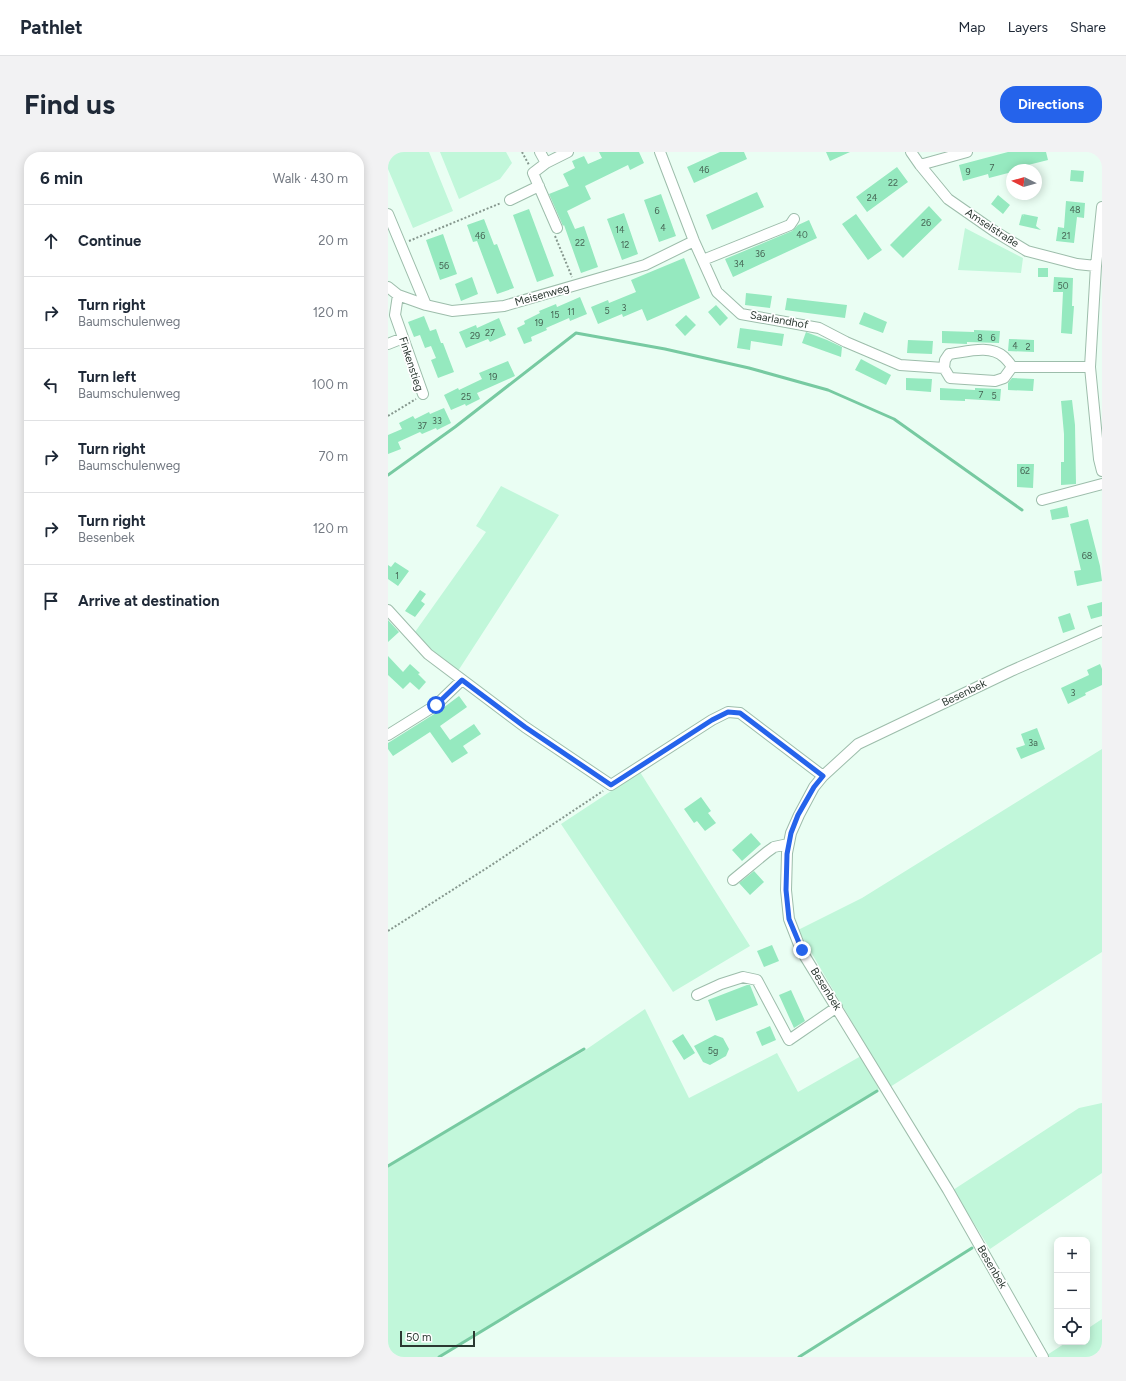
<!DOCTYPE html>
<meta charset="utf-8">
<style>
body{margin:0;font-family:Figtree,sans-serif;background:#f2f2f3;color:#1f2937}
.controls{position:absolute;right:12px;bottom:12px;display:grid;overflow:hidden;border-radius:8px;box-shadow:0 2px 10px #0003}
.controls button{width:36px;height:36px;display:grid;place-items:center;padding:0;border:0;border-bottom:1px solid #e0e1e3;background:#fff;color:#1f2937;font:20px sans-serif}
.compass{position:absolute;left:618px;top:12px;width:36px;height:36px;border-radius:50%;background:#fff;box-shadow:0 2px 10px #0003;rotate:275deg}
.scale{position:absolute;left:12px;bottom:10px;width:75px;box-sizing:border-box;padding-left:4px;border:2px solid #2b3831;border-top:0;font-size:11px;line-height:14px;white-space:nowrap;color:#2b3831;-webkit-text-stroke:3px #fff;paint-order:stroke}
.stop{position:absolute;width:12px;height:12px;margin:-9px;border:3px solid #2563eb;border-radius:50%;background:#fff}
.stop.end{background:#2563eb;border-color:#fff;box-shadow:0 1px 4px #0008}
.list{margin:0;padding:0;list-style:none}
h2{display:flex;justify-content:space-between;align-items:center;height:52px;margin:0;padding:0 16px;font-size:17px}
h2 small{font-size:13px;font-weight:400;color:#747a83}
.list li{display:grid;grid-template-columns:26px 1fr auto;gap:12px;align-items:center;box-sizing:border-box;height:72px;padding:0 16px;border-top:1px solid #e0e1e3}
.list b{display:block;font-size:15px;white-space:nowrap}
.list p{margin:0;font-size:13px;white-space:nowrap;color:#747a83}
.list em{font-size:13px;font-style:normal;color:#747a83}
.icon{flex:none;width:22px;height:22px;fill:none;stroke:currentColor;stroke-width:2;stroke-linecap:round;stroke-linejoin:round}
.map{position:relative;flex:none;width:714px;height:1205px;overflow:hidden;border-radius:16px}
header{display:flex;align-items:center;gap:24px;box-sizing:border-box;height:56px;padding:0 20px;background:#fff;border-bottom:1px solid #e0e1e3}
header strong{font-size:19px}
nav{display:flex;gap:22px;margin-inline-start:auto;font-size:14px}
.intro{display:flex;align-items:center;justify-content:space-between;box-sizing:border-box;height:96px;padding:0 24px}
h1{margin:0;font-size:28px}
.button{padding:10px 18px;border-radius:16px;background:#2563eb;color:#fff;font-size:14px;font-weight:700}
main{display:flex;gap:24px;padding:0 24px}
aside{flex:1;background:#fff;border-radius:16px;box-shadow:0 2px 10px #0003}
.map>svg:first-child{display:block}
.green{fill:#c1f7da}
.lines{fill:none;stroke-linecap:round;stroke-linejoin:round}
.stream{stroke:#77caa1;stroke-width:3}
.building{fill:#95e9bf}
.minor-casing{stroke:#9dbdab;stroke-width:12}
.path{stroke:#86978e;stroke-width:2;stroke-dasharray:2 2;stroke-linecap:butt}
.minor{stroke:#fff;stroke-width:10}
.route{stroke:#2563eb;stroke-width:5}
.labels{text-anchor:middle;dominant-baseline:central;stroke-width:3.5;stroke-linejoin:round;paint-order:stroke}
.number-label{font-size:9px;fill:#466454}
.street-label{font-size:11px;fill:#2b3831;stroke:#fff}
</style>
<header>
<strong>Pathlet</strong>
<nav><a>Map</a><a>Layers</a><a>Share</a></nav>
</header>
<div class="intro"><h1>Find us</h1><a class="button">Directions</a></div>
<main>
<aside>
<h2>6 min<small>Walk · 430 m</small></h2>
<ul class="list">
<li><svg class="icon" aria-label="ahead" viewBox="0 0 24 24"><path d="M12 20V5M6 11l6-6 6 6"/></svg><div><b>Continue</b></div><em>20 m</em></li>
<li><svg class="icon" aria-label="right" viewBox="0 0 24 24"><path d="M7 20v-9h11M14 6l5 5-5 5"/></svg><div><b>Turn right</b><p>Baumschulenweg</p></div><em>120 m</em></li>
<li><svg class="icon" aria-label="left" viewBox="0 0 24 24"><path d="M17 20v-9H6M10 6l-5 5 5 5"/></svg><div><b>Turn left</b><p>Baumschulenweg</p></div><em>100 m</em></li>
<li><svg class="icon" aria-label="right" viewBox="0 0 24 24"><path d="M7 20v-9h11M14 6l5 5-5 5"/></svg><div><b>Turn right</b><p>Baumschulenweg</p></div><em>70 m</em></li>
<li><svg class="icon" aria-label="right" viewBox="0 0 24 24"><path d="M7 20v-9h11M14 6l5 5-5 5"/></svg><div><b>Turn right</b><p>Besenbek</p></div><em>120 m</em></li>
<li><svg class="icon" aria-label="arrive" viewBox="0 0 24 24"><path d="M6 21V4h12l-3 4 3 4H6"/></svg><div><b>Arrive at destination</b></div></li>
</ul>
</aside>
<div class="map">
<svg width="714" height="1205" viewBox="0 0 714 1205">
<rect width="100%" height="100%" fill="#eafef3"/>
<path class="green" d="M8,0h33l24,59 -40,17 -25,-59v-14z
M52,0h66l6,11 -12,16 -41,20z
M577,76l58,30 -2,15 -63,-3z
M113,334l58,29 -101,156 -25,-19 -18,-20 71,-100 -10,-6z
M714,597v203l-212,135 -92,-157 64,-32z
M252,620l110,174 -77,46 -112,-168z
M257,857l44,89 88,-45 21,39 63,-36 18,33 -442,268h-49v-190l196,-116z
M714,951v70l-112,76 -37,-59 126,-82z
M714,1167v38h-54l-1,-2 20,-13h20v-13z"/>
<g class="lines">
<path class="stream" d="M0,323l67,-48 121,-94 89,16 84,19 79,22 66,29 128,91
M0,1014l196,-117
M51,1205l438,-266
M411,1205l173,-109"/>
</g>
<path class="building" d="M211,0h40l5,11 -14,7 -2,-5 -43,21 6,13 -24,12 8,18 9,-3 14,41 -17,6 -17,-48 -1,1 -14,-32 20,-8 -6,-12 12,-6 -3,-7 12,-5 4,8 14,-6z
M332,0h24l3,7 -53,24 -7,-16z
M438,0h24l-20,9z
M620,0h38l2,8 -24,6 1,4h-13v2l-23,6 -1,-4 -25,7 -4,-16z
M509,15l11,15 -41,30 -11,-15z
M683,18l13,1 -1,11 -13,-1z
M369,40l7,15 -52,23 -6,-15z
M273,42l15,42 -17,6 -15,-42z
M610,43l12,10 -7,9 -12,-10z
M678,49l19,2 -1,15 -7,-1 -3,26 -18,-2 2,-14 6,1z
M541,54l13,14 -39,38 -13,-13z
M141,57l25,67 -17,6 -24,-67z
M236,61l14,41 -16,6 -15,-41z
M468,62l26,36 -14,10 -26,-36z
M634,62l2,2 -1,-2 15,3 -2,9 5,4 -22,-5z
M96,67l10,26 3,-1 17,44 -17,6 -20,-53 -4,1 -6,-17z
M421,68l8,18 -84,39 -8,-18 67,-28 6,-6z
M55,82l14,40 -17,6 -14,-40z
M296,106l16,40 -53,23 -5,-12 -19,8 -1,-3 -24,10 -7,-17 17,-7 1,3 27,-11 -5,-12z
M650,116h10v9h-10z
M84,125l6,17 -17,7 -6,-17z
M666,125l19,1 -1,28h2l-2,28 -11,-1 2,-41h-10z
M358,141l26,3 -2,12 -25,-3z
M192,145l7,17 -17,7 -1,-3 -23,10 1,2 -16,7 1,4 -8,3 -7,-16 8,-4 -1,-3 16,-8 -1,-2 17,-7 1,3z
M399,146l60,7 -2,13 -60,-8z
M328,153l12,13 -8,8 -12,-14z
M476,160l23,10 -4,11 -24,-9z
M298,163l10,10 -11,11 -10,-11z
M36,164l6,15 6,-2 5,14h2l11,29 -16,6 -7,-18 5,-2 -5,-12 -6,2 -5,-13 -6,2 -6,-15z
M111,166l7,17 -16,7 -2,-3 -22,9 -7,-16 17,-7 1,3z
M352,176l44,6 -2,12 -31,-5 -1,9 -13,-2z
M586,178l26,1 -1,12 -32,-1v2l-25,-1v-12l32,1z
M418,180l21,8 15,7 -1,10 -39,-14z
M621,187l25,1v12l-26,-1z
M520,188l25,1 -1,13 -25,-1z
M473,207l30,16 -5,10 -31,-15z
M120,209l7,15 -38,17 3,6 -14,7 -1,-2 -14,6 -7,-15 14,-7 1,2 23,-11 -3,-6z
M518,226l26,1 -1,13 -25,-2z
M624,226l22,1 -1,12 -25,-1v-7z
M552,236l35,2v-2l26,1 -1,12 -35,-2v2l-25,-1z
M684,248l3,25 1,59 -15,1v-23h3v-28l-3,-33z
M56,256l7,15 -14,7 -1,-2 -14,6 -2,-2 -22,10 3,7 -13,5v-19l14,-6 -3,-6 14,-7 2,3 14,-7 1,2z
M629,312h17l-1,24 -16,-1z
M679,354l2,11 -17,3 -2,-10z
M700,367l12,47 2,15 -25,5 -3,-15 7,-1 -11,-46z
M7,410l14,9 -11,15 -10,-7v-14l3,2z
M32,438l6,4 -5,7 4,3 -10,13 -10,-6z
M714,450v14l-11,3 -4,-13z
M682,461l5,16 -12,4 -5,-16z
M0,468l11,12 -11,10z
M0,504l15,16 7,-8 10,9 -2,1 8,8 -7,8 -9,-8 -7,7 -15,-14z
M712,512l2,5v16l-17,8 1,2 -18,9 -7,-16 28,-13 -2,-5z
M71,544l8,11 -27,19 10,14 24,-16 7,10 -18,12 5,7 -16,10 -22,-31 -37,24 -5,-7v-6l51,-32z
M649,576l8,21 -24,10 -5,-11 9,-3 -4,-11z
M313,645l10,14 -3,2 8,10 -11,8 -8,-10 -3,2 -10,-14z
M363,681l10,11 -19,17 -10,-11z
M366,719l10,11 -14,13 -11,-12z
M384,793l7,16 -15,6 -7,-16z
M359,833h3l8,20 -42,16 -8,-21z
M403,838l14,31 -11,7 -15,-33z
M382,874l6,14 -14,6 -6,-14z
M295,882l12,19 -11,7 -12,-19z
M327,883l8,3 6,11 -3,7 -16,9 -7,-3 -9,-16z"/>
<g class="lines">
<g class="minor-casing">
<path id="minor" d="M152,0l6,11
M272,0l34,89 23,51 24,22 78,14 27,14 54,23 44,3 1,-8 4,-6c17,-2 41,-10 55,3 3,3 6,6 8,10h78
M523,0l9,13 28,34 46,32 33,20 50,13 19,2
M532,13l47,-13
M122,48l29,-14
M714,55l-6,59 -6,101 9,92 3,12
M0,62l38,91
M169,76l-24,-55 13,-10 22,-11
M315,108l87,-35 4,-6
M0,135l10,8 28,10 26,6 52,-5 141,-41 49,-24
M10,143l-3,20 28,79
M0,192l15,-6
M556,216l6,10 45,3 9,-3 8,-11
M654,348l60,-16
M0,458l40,44 97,73 86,58 101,-65 16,-8 12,1 83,63
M0,583l48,-30 26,-25
M345,728l34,-28 7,-5 14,-3
M309,843l24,-11 22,-7 14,3 32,60 48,-33
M655,1205l-95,-167 -147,-240 -12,-31 -3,-29 1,-37 4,-20 8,-18 15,-28 9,-11 35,-32 153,-73 91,-40"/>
</g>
<path class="path" d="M134,0l7,13
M167,84l17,41
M21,89l92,-38
M0,264l28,-17
M0,779l102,-65 113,-75"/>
<use href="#minor" class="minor"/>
</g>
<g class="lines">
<path class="route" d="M48,553l26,-25 63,47 86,58 101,-65 16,-8 12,1 83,63 -9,11 -16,28 -7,18 -4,21 -1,36 3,29 13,31"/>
</g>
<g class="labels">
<g class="number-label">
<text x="604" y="15">7</text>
<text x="316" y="17">46</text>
<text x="580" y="19">9</text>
<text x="505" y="30">22</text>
<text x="484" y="45">24</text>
<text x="687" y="57">48</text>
<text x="269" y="58">6</text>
<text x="538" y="70">26</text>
<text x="275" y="75">4</text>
<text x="232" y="77">14</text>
<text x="414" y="82">40</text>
<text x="92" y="83">46</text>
<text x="678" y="83">21</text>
<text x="192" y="90">22</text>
<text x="237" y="92">12</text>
<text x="372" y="101">36</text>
<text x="351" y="111">34</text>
<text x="56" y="113">56</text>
<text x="675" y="133">50</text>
<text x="236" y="155">3</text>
<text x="219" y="158">5</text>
<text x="183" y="159">11</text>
<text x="167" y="162">15</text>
<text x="151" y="170">19</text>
<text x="102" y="180">27</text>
<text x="87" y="183">29</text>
<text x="592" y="185">8</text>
<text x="605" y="185">6</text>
<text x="627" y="193">4</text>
<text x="640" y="194">2</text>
<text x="105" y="224">19</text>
<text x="593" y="242">7</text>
<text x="606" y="243">5</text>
<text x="78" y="244">25</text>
<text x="49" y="268">33</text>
<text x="34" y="273">37</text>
<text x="637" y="318">62</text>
<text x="699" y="403">68</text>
<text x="9" y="423">1</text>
<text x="685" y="540">3</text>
<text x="645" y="590">3a</text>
<text x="325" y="898">5g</text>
</g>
<g class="street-label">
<text transform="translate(604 76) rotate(33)">Amselstraße</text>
<text transform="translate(154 143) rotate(-16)">Meisenweg</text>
<text transform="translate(391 168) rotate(10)">Saarlandhof</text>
<text transform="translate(23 212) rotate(72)">Finkenstieg</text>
<text transform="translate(576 541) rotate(-26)">Besenbek</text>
<text transform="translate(438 837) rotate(58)">Besenbek</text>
<text transform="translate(604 1115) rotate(60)">Besenbek</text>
</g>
</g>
</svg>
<div class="controls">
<button>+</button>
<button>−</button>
<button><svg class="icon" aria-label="locate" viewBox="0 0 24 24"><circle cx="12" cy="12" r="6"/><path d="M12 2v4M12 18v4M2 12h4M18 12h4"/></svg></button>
</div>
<svg class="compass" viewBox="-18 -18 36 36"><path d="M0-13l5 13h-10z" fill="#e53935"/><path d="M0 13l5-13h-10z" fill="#747a83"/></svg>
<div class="scale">50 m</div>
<div class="stop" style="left:48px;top:553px"></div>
<div class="stop end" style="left:414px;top:798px"></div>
</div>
</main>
